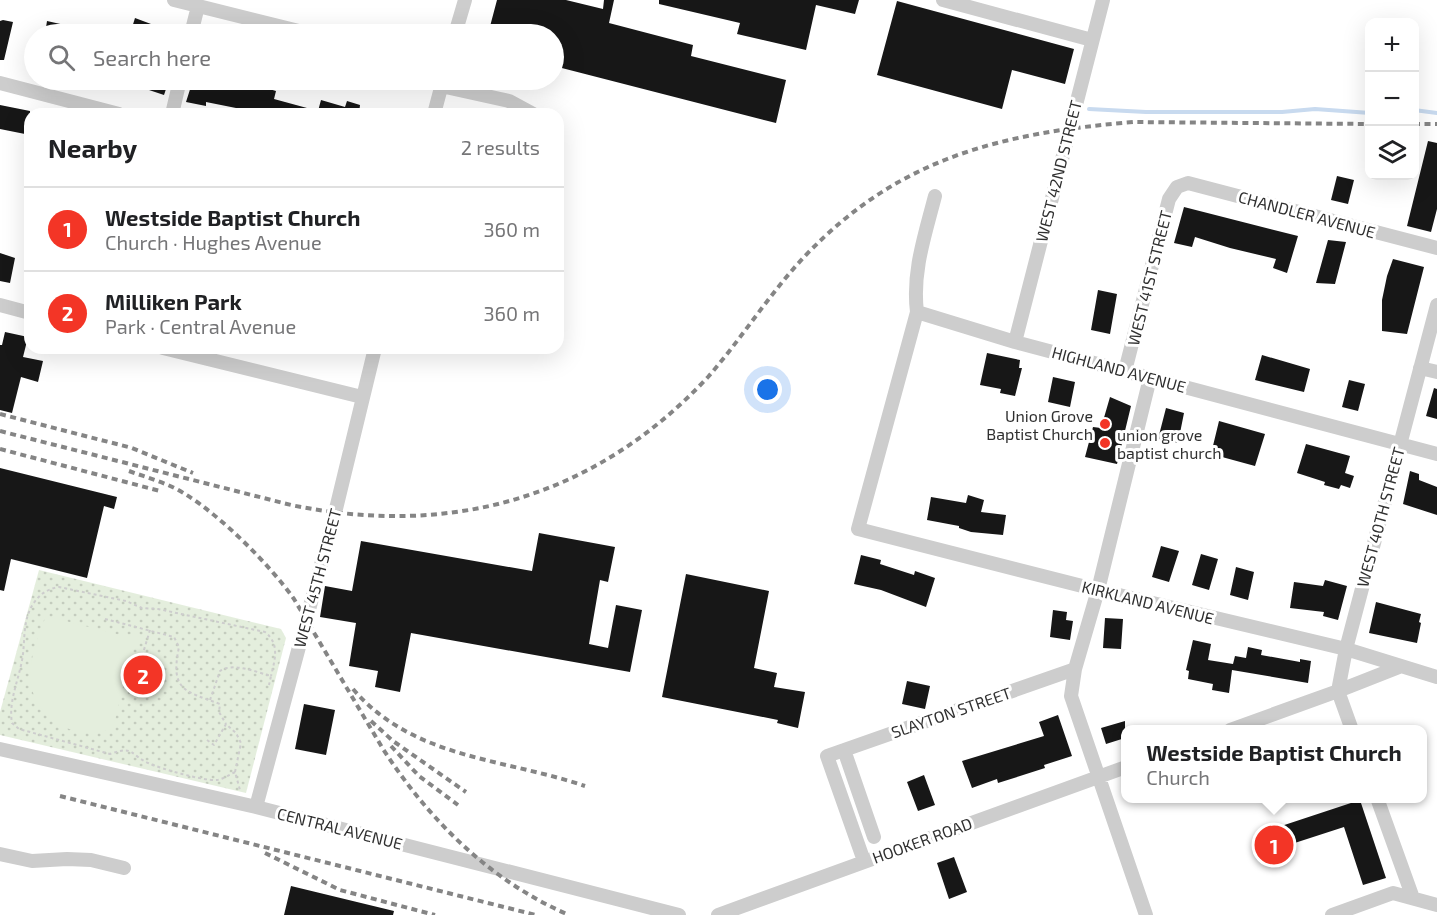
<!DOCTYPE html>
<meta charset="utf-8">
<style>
body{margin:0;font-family:"Exo 2",sans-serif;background:#f2f2f2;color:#202124}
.controls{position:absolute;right:18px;top:18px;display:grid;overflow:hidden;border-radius:12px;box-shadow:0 6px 24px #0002}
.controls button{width:54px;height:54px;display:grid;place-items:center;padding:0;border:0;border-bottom:2px solid #e0e0e0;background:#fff;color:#202124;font:30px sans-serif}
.you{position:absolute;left:768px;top:390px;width:21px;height:21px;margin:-15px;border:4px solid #fff;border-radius:50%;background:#1a73e8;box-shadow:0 0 0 9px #1a73e833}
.badge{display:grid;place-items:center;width:39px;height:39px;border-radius:50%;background:#f33526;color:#fff;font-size:20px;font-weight:700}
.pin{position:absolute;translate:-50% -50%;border:3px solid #fff;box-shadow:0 2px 6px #0006}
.popup{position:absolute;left:1121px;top:725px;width:306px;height:78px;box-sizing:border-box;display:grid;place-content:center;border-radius:12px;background:#fff;filter:drop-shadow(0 2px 4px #0005);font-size:20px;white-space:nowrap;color:#757577}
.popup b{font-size:22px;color:#202124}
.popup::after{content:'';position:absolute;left:50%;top:100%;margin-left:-12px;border:12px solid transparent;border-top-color:#fff}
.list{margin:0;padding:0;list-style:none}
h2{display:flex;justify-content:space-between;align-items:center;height:78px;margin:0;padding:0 24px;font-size:26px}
h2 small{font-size:20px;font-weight:400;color:#757577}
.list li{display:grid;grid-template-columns:39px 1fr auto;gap:18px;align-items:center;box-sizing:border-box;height:84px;padding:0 24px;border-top:2px solid #e0e0e0}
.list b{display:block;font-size:22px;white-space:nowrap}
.list p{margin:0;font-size:20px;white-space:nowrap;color:#757577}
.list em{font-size:20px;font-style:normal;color:#757577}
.icon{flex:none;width:33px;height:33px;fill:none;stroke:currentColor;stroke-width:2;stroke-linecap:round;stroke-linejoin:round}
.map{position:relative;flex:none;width:1437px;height:915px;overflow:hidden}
.search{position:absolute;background:#fff;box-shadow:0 6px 24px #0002;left:24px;top:24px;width:540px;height:66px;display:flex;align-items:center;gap:15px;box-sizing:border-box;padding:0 21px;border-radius:33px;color:#757577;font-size:22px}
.panel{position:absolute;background:#fff;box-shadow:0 6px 24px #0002;left:24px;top:108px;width:540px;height:246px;border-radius:18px}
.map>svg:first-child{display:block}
.grass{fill:url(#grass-dots)}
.pitch{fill:#e4eedd}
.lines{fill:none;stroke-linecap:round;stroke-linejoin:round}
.stream{stroke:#c8daef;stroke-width:4}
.building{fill:#171717}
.path{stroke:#cdcdcd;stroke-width:2;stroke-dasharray:3 3;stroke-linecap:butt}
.minor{stroke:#cdcdcd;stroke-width:14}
.rail{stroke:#858585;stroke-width:4;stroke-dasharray:6 4.5;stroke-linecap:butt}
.poi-dot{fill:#f33526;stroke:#fff;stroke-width:2}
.labels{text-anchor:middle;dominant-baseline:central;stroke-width:6;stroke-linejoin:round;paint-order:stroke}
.street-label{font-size:16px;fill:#303030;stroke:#fff}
.poi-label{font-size:16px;fill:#303030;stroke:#fff;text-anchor:end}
</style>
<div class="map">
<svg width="1437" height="915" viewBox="0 0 1437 915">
<defs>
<pattern id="grass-dots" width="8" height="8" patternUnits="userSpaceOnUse" patternTransform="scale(1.5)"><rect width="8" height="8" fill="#e4eedd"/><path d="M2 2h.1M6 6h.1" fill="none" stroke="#c4ccbe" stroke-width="1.8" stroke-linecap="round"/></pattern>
</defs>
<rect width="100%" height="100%" fill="#fff"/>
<path class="grass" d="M39,570l242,59 5,9 -40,155 -246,-58v-23z"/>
<path class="pitch" d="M46,616l78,20 12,-3 3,4 -7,12 -19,79c-16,7 -35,7 -50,-2 -47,-27 -34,-68 -17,-110z"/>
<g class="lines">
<path class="stream" d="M1089,109l57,3h136l33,-3 55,4
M1414,110l23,3"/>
</g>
<path class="building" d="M497,0h69l37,9 1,-9h10l-5,23 84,22 -2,11 95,24 -10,43 -222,-57v-32h-66z
M659,0h200l-4,14 -39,-9 -10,45 -69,-16 3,-11 -81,-19z
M897,1l177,48 -9,35 -53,-14 -10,39 -125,-34z
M135,18l16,6 -2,10h-19z
M3,20l10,2 -9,38h-4v-39z
M47,21l40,9 -1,4h-41z
M150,80h19l-5,15 -15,-5z
M193,80h15l14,3 1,-3h25l1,3 27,8 -2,8 44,12 3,-11 24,7 2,-6 13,4 -1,9 -124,-1 1,-5 -30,-6v4l-20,-4z
M0,105l30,6v24l-30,-6z
M1428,141l9,2v66l-6,23 -24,-6z
M1337,176l17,4 -6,24 -17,-4z
M1184,207l114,29 -11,37 -14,-5 3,-9 -46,-11 -35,-11 -3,10 -18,-4z
M1328,240l18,2 -11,42 -19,-1z
M0,253l15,5 -5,25 -10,-2z
M1393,259l31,8 -17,67 -25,-3v-31l5,-24z
M1098,290l19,4 -7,40 -19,-4z
M5,332l23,5 -5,20 20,4 -5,21 -17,-5 -9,36 -12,-3v-65h2z
M987,353l33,7 -1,8h3l-7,28 -15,-3 1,-4 -21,-4z
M1262,355l48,14 -6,23 -49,-12z
M1053,377l22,5 -5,25 -22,-5z
M1349,380l16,4 -7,27 -16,-4z
M1434,388l3,1v30l-11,-3z
M1110,397l21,9 -14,58 -32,-7 8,-30 8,1z
M1166,408l18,5 -6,30 -20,-4z
M1219,421l46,13 -10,32 -44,-12z
M1306,444l44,12 -5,17 9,3 -4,12 -9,-3 -2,4 -15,-4 1,-3 -28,-9z
M0,468l117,29 -3,12 -10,-3 -17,72 -76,-19 -7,32 -4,-1z
M1410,471l9,3v6l18,7v28l-34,-11z
M968,495l16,5 -3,12 25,3 -3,20 -32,-3 -12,-4v-2l-32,-6 4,-23 35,6z
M539,533l76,14 -7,35 -8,-2 -11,64 19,4 8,-43 26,5 -12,62 -219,-39 -11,59 -25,-5 3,-16 -29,-5 7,-43 -36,-6 5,-31 27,5 9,-50 171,30z
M1161,546l18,5 -10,31 -17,-5z
M1201,554l17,5 -9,31 -17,-5z
M861,555l20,5 -1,4 34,11 1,-4 20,7 -9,29 -45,-17 -27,-6z
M1236,567l18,5 -6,28 -18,-5z
M686,574l83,17 -15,77 23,5 -3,14 31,5 -7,36 -21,-5 1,-3 -116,-23z
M1325,580l22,6 -9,34 -15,-4 1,-4 -34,-4 4,-26 29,4z
M1376,602l45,12 -2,8 2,1 -4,20 -48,-10z
M1053,610l14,2 -1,8 7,1 -3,19 -20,-3z
M1105,618l18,1 -2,30 -18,-1z
M1193,640l18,4 -3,16 25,4 2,-8 11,2 2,-11 14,3 -1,5 39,7v-3l11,2 -3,22 -76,-13 -3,23 -17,-3 1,-6 -25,-5 1,-8 -3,-1z
M907,681l23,5 -5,23 -23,-5z
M304,704l31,6 -9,45 -31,-6z
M1058,715l14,41 -28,9 1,3 -25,8 -22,7 -1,-4 -25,9 -10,-27 82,-25 -5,-14z
M1125,721v17l-19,6 -5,-16z
M924,775l11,30 -17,6 -11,-29z
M1360,800l26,78 -23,7 -19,-58 -83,27 -7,-19z
M954,857l13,35 -18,7 -12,-36z
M291,886l103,25 -1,4h-109z"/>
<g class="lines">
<path class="path" d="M105,619l69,18 5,10c-9,43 5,44 41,57l-1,8 7,12
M137,673l13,-43
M210,700l10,-29c13,-9 36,1 51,5l-2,9
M207,740l7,5 12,-21 10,9 5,10 -6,29 5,18
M235,772c-6,3 -12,7 -18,8 -14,1 -55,-11 -69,-17 -18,-8 -13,-18 -38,-9l-91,-25 -7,-6c-4,-23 8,-45 11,-69 2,-17 0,-34 10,-50 7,-10 14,-15 26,-17l67,14 16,7 16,1 107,23c15,12 10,27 6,44"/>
<path class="minor" d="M174,0l137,34
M943,0l149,40
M191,34l7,-28
M455,34l10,-34
M0,83l119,31
M441,86l68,15 24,13
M172,114l8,-34
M434,114l9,-34
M935,196c-10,39 -23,76 -18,116l98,30 422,112
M0,305l30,8
M917,312l-59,217 240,61 248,59 91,28
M1015,342l88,-342
M163,348l199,49
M1420,368l17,4
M1125,371l44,-172 8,-12 11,-4 249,65
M1230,730l108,-39 61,-24
M1352,730l-14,-39 8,-42 91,-344
M0,749l256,58 423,108
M844,750l30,87
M1377,798l36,100
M256,807l79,-294 40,-165
M0,854l32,7 35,-2 24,1 33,8
M864,861l-37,-105 248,-87
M718,915l408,-148
M1146,915l-75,-219 4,-27 23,-79 52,-212
M1332,915l61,-22 44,12"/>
<path class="rail" d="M1414,124h23
M0,414l132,34 61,25
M0,431l291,74c160,33 304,-7 417,-128 34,-39 62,-84 97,-121 94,-99 197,-123 328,-134l237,2
M0,449l160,42
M129,471c19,7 39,12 56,23 36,22 84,70 109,105l89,150c46,71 107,132 186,166
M353,689c60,70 150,69 232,97
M371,721l22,20 73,51
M391,746l28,30 39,29
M60,796l476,119
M265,853l75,37 95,25"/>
</g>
<g class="poi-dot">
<circle cx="1105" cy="424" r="6"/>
<circle cx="1105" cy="443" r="6"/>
</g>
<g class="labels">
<g class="street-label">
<text transform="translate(1058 171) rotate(-76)">WEST 42ND STREET</text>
<text transform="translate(1307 214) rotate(15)">CHANDLER AVENUE</text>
<text transform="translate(1149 278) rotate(-76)">WEST 41ST STREET</text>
<text transform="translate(1119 369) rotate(15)">HIGHLAND AVENUE</text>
<text transform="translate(1380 517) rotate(-75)">WEST 40TH STREET</text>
<text transform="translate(317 578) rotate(-75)">WEST 45TH STREET</text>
<text transform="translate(1148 602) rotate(14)">KIRKLAND AVENUE</text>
<text transform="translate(951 712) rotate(-19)">SLAYTON STREET</text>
<text transform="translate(340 828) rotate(14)">CENTRAL AVENUE</text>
<text transform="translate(922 840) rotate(-20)">HOOKER ROAD</text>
</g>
<g class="poi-label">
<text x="1093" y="415">Union Grove<tspan x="1093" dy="18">Baptist Church</tspan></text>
<text x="1117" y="434" text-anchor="start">union grove<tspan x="1117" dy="18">baptist church</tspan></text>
</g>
</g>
</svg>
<div class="controls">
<button>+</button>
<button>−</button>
<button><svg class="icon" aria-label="layers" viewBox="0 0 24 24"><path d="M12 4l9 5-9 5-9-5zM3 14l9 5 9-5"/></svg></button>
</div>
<div class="you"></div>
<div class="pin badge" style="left:1274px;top:845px">1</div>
<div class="popup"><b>Westside Baptist Church</b>Church</div>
<div class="pin badge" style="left:143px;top:675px">2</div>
<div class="search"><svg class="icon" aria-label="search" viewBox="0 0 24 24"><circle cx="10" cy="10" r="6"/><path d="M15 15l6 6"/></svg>Search here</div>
<section class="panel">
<h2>Nearby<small>2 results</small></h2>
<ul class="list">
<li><span class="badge">1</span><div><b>Westside Baptist Church</b><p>Church · Hughes Avenue</p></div><em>360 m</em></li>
<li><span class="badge">2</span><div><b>Milliken Park</b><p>Park · Central Avenue</p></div><em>360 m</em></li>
</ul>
</section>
</div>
